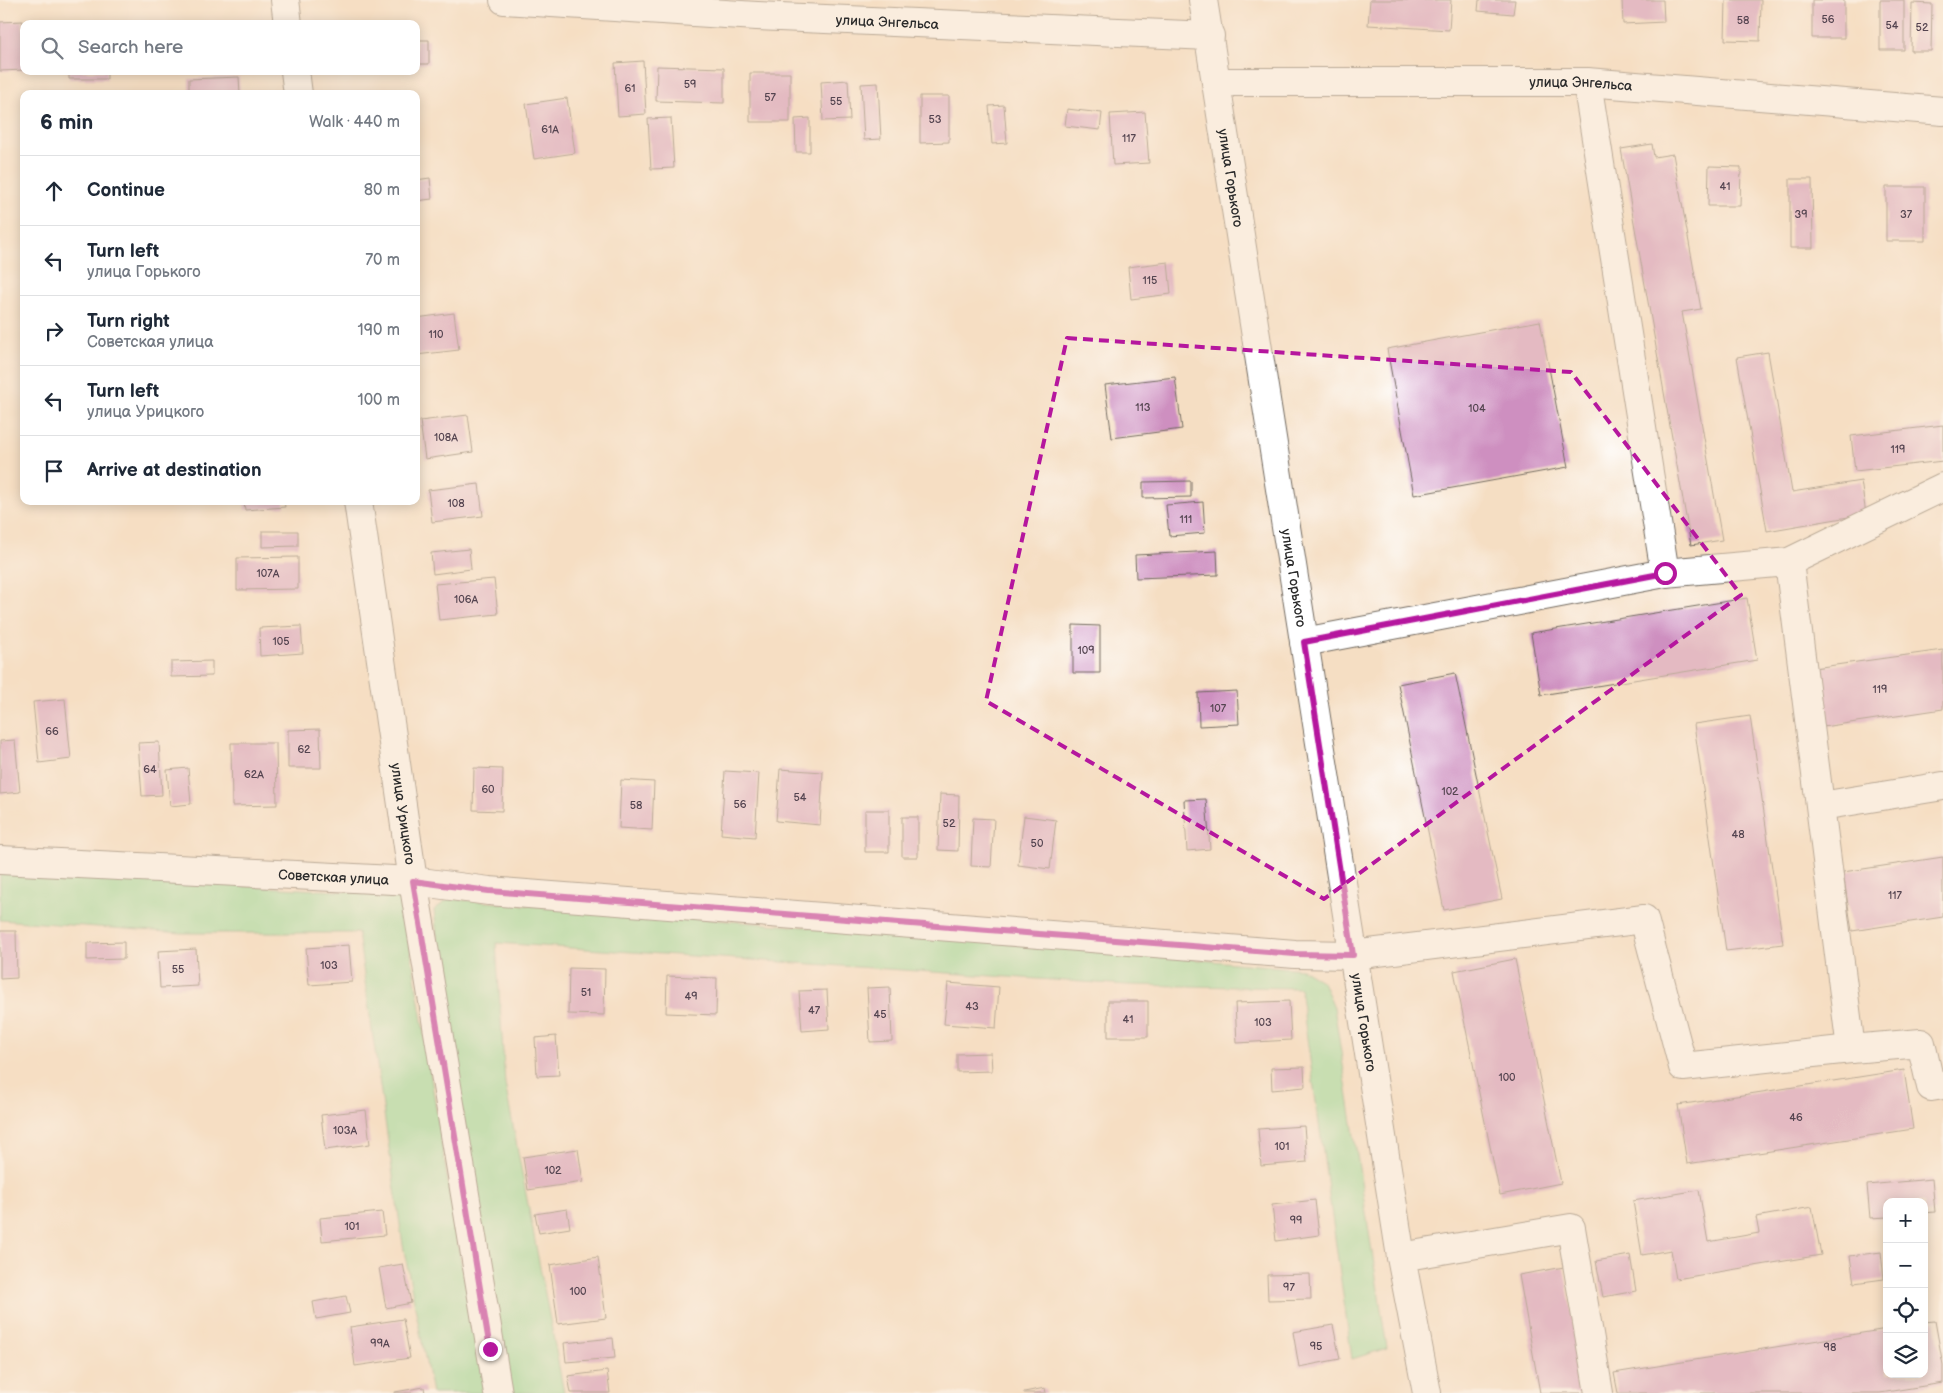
<!DOCTYPE html>
<meta charset="utf-8">
<style>
body{margin:0;font-family:"Balsamiq Sans",sans-serif;background:#f6f6f7;color:#1f2937}
.controls{position:absolute;right:15px;bottom:15px;display:grid;overflow:hidden;border-radius:10px;box-shadow:0 2px 12px #0003}
.controls button{width:45px;height:45px;display:grid;place-items:center;padding:0;border:0;border-bottom:1px solid #e0e1e3;background:#fff;color:#1f2937;font:25px sans-serif}
.stop{position:absolute;width:15px;height:15px;margin:-11px;border:4px solid #b5179e;border-radius:50%;background:#fff}
.stop.end{background:#b5179e;border-color:#fff;box-shadow:0 1px 5px #0008}
.list{margin:0;padding:0;list-style:none}
h2{display:flex;justify-content:space-between;align-items:center;height:65px;margin:0;padding:0 20px;font-size:21px}
h2 small{font-size:16px;font-weight:400;color:#747a83}
.list li{display:grid;grid-template-columns:32px 1fr auto;gap:15px;align-items:center;box-sizing:border-box;height:70px;padding:0 20px;border-top:1px solid #e0e1e3}
.list b{display:block;font-size:19px;white-space:nowrap}
.list p{margin:0;font-size:16px;white-space:nowrap;color:#747a83}
.list em{font-size:16px;font-style:normal;color:#747a83}
.icon{flex:none;width:28px;height:28px;fill:none;stroke:currentColor;stroke-width:2;stroke-linecap:round;stroke-linejoin:round}
.map{position:relative;flex:none;width:1943px;height:1393px;overflow:hidden}
.search{position:absolute;background:#fff;box-shadow:0 2px 12px #0003;left:20px;top:20px;width:400px;height:55px;display:flex;align-items:center;gap:12px;box-sizing:border-box;padding:0 18px;border-radius:10px;color:#747a83;font-size:19px}
.panel{position:absolute;background:#fff;box-shadow:0 2px 12px #0003;left:20px;top:90px;width:400px;height:415px;border-radius:10px}
.map>svg:first-child{display:block}
.green{fill:#90de9c;stroke:#5e8464}
.building{fill:#ce8fc0}
.lines{fill:none;stroke-linecap:round;stroke-linejoin:round}
.minor-casing{stroke:#726a60;stroke-width:30}
.minor{stroke:#fff;stroke-width:28}
.route{stroke:#b5179e;stroke-width:6}
.marked{fill:none;stroke:#b5179e;stroke-width:4;stroke-dasharray:10 6;stroke-linejoin:round}
.labels{text-anchor:middle;dominant-baseline:central;stroke-width:4;stroke-linejoin:round;paint-order:stroke}
.number-label{font-size:11px;fill:#544450}
.street-label{font-size:14px;fill:#2b2b2b;stroke:#fff}
</style>
<div class="map">
<svg width="1943" height="1393" viewBox="0 0 1943 1393">
<rect width="100%" height="100%" fill="#fff"/>
<filter id="ink" filterUnits="userSpaceOnUse"><feTurbulence type="fractalNoise" baseFrequency=".02" numOctaves="2"/><feDisplacementMap in="SourceGraphic" scale="10" xChannelSelector="R" yChannelSelector="G"/><feConvolveMatrix kernelMatrix="1 2 1 2 8 2 1 2 1" color-interpolation-filters="sRGB"/></filter>
<filter id="wash" filterUnits="userSpaceOnUse"><feTurbulence type="fractalNoise" baseFrequency=".0096" numOctaves="4" result="noise"/><feDisplacementMap in="SourceGraphic" scale="20" xChannelSelector="R" yChannelSelector="G"/><feGaussianBlur stdDeviation="1.12" result="paint"/><feColorMatrix in="noise" values="0 0 0 0 0 0 0 0 0 0 0 0 0 0 0 0 0 1.4 0 .05"/><feComposite in="paint" operator="in"/></filter>
<g filter="url(#wash)">
<rect width="100%" height="100%" fill="#f5dec3"/>
<path class="green" d="M0,873l393,21 10,8 54,338 29,153h-54l-29,-148 -45,-312h-176l-182,-13z
M449,899l535,42 318,28 21,13 11,25 53,341 -35,11 -52,-371 -172,-3 -632,-42 9,141 59,309h-54l-64,-380 -12,-103z"/>
<g id="blocks">
<path class="building" d="M1370,0h81l-2,30 -81,-5z
M1479,0h36l-2,14 -35,-3z
M1622,0h41l1,22 -41,2z
M1726,0h35l-1,41 -35,-1z
M1812,0h32v38h-32z
M1880,0h24v50h-24z
M1912,3l20,1 -1,47h-20z
M23,21l1,49 -24,1v-49z
M416,40h13v24h-13z
M643,61l3,53 -28,2 -3,-53z
M657,66l67,2v35l-68,-2z
M69,71h38v8h-38z
M750,73h40v49h-40z
M239,77l1,17h-51v-15z
M848,80l2,40 -27,1 -2,-39z
M878,83l3,56 -17,1 -3,-56z
M920,96h29v46l-29,1z
M567,98l8,55 -41,6 -8,-55z
M1004,105l3,38 -15,1 -3,-38z
M1067,109l35,4 -2,17 -35,-4z
M1145,112l4,51 -36,2 -3,-51z
M671,118l3,50 -23,1 -3,-50z
M810,118v34h-14l-1,-33z
M1652,144l2,13 19,-3 28,155 -19,3 40,228 -31,5 -70,-396z
M1709,166l32,1 -1,39h-32z
M430,178l2,21 -16,2v-21z
M1790,179h22l1,69h-23z
M1886,187h39v54h-39z
M1168,262l3,32 -40,5 -3,-32z
M454,313l5,37 -43,5v-37z
M1540,321l28,146 -154,28 -27,-146z
M1768,352l24,140 69,-11 5,33 -99,17 -30,-174z
M1175,377l7,52 -70,9 -7,-53z
M468,415l5,37 -48,7 -5,-38z
M1943,425v36l-88,10 -4,-35z
M1191,481v16l-48,1v-16z
M479,484l4,32 -51,6 -4,-32z
M244,501h40l1,6 -40,3z
M1203,502l2,31 -36,3 -3,-31z
M262,531h36v15l-36,1z
M469,549l2,20 -38,5 -2,-21z
M1217,551l1,24 -82,3 -1,-23z
M298,557v32l-61,1v-32z
M494,579l4,35 -59,6 -4,-36z
M1747,598l10,62 -216,35 -10,-62z
M1073,625l27,1v47h-27z
M301,626l2,27 -43,3 -1,-28z
M1943,650v59l-120,18 -9,-59z
M212,661v15l-41,1v-15z
M1455,673l47,226 -58,11 -46,-226z
M1237,691l2,33 -40,2 -1,-33z
M65,699l6,60 -32,4 -6,-61z
M1750,716l33,228 -57,7 -32,-227z
M320,729l1,39h-33v-38z
M15,740l5,52 -20,2v-53z
M159,742l3,53 -20,1 -4,-53z
M231,743h45l1,62 -45,1z
M188,768l3,36 -21,2 -3,-36z
M474,768l29,1 -1,42 -29,-1z
M780,769l43,3 -3,53 -44,-4z
M725,771l34,2 -4,64 -34,-3z
M621,780l33,2 -2,48 -33,-2z
M940,794l19,1 -1,56 -20,-1z
M1206,799l4,50 -23,2 -3,-51z
M865,810h24v42h-24z
M1024,816l32,4 -6,49 -32,-4z
M902,817h16v40h-16z
M973,818l21,1 -3,48 -20,-1z
M1943,857v60l-91,14 -9,-59z
M0,931h16l1,47 -17,1z
M124,942v17l-37,1v-17z
M349,945l3,37 -43,3 -3,-37z
M196,949l2,37 -38,2 -2,-37z
M1515,959l46,224 -61,12 -46,-224z
M569,968l36,1 -1,46 -36,-1z
M667,976l50,2 -1,37 -50,-2z
M948,983l51,4 -3,41 -52,-4z
M890,987l2,54 -22,1 -3,-54z
M827,990l2,39 -27,2 -3,-40z
M1108,1001h40v36h-40z
M1289,1001l2,39 -54,3 -2,-40z
M556,1036l3,39 -22,1 -2,-38z
M991,1053l1,18 -35,1v-18z
M1304,1067l1,20 -33,3 -1,-22z
M1904,1070l9,59 -226,35 -9,-59z
M366,1110l4,34 -45,6 -4,-35z
M1304,1126l3,36 -46,4 -3,-37z
M578,1149l5,33 -55,8 -5,-33z
M1932,1179l3,33 -11,1v-11h-37v15l-17,1 -3,-33z
M1699,1190l9,52 51,-9 -3,-16 56,-10 9,48 -145,24 -5,-29 -29,5 -9,-54z
M1315,1200l4,35 -43,6 -4,-36z
M567,1209l3,19 -31,5 -4,-19z
M382,1212l3,23 -63,6 -2,-23z
M1881,1252l3,27 -30,4 -4,-27z
M1630,1255l6,36 -33,6 -7,-36z
M598,1257l8,61 -48,6 -8,-59z
M403,1264l8,39 -25,5 -7,-40z
M1564,1267l22,126h-46l-21,-118z
M1310,1274l1,25 -43,1 -1,-25z
M346,1296l4,17 -34,6 -3,-17z
M403,1319l7,39 -55,8 -5,-39z
M1935,1321l8,44v18l-63,10h-262l-4,-20 273,-44v45h37v-52z
M1333,1325l7,34 -41,8 -6,-35z
M613,1338l2,20 -49,4 -2,-19z
M607,1371l3,22h-39l-3,-17z
M424,1387l1,6h-30v-1z
M1045,1388l1,5h-22v-1z"/>
</g>
</g>
<g filter="url(#ink)">
<use href="#blocks" fill-opacity="0" stroke="#726a60" stroke-width="1"/>
<g class="lines">
<g class="minor-casing">
<g id="minor">
<path d="M285,0l3,24"/>
<path id="s1" d="M504,0l253,16 453,20"/>
<path id="s2" d="M1203,0l198,1257 26,136"/>
<path d="M295,71l3,23"/>
<path id="s3" d="M1217,82h370l356,29"/>
<path id="s4" d="M358,501l55,380 85,512"/>
<path d="M1789,562l62,487"/>
<path d="M1665,573l124,-11 154,-75"/>
<path d="M1304,642l361,-69 -78,-491"/>
<path d="M1821,806l122,-20"/>
<path id="s5" d="M0,860l413,21 76,10 806,63 58,1 291,-36 39,148 168,-18 70,-6 10,44 12,-2"/>
<path d="M1401,1257l170,-29 28,165"/>
</g>
</g>
<use href="#minor" class="minor"/>
</g>
</g>
<g class="lines" filter="url(#ink)">
<path class="route" d="M490,1349l-77,-468 76,10 806,63 58,1 -49,-313 361,-69"/>
</g>
<path d="M0 0H1943V1393H0ZM1067,338l504,34 170,223 -417,304 -338,-198z" fill="#f5dec3" fill-opacity=".55" fill-rule="evenodd"/>
<path class="marked" d="M1067,338l504,34 170,223 -417,304 -338,-198z"/>
<g class="labels">
<g class="number-label">
<text x="1828" y="19">56</text>
<text x="1743" y="20">58</text>
<text x="1892" y="25">54</text>
<text x="1922" y="27">52</text>
<text x="690" y="84">59</text>
<text x="630" y="88">61</text>
<text x="770" y="97">57</text>
<text x="836" y="101">55</text>
<text x="935" y="119">53</text>
<text x="550" y="129">61А</text>
<text x="1129" y="138">117</text>
<text x="1725" y="186">41</text>
<text x="1801" y="214">39</text>
<text x="1906" y="214">37</text>
<text x="1150" y="280">115</text>
<text x="436" y="334">110</text>
<text x="1143" y="407">113</text>
<text x="1477" y="408">104</text>
<text x="446" y="437">108А</text>
<text x="1898" y="449">119</text>
<text x="456" y="503">108</text>
<text x="1186" y="519">111</text>
<text x="268" y="573">107А</text>
<text x="466" y="599">106А</text>
<text x="281" y="641">105</text>
<text x="1086" y="650">109</text>
<text x="1880" y="689">119</text>
<text x="1218" y="708">107</text>
<text x="52" y="731">66</text>
<text x="304" y="749">62</text>
<text x="150" y="769">64</text>
<text x="254" y="774">62А</text>
<text x="488" y="789">60</text>
<text x="1450" y="791">102</text>
<text x="800" y="797">54</text>
<text x="740" y="804">56</text>
<text x="636" y="805">58</text>
<text x="949" y="823">52</text>
<text x="1738" y="834">48</text>
<text x="1037" y="843">50</text>
<text x="1895" y="895">117</text>
<text x="329" y="965">103</text>
<text x="178" y="969">55</text>
<text x="586" y="992">51</text>
<text x="691" y="996">49</text>
<text x="972" y="1006">43</text>
<text x="814" y="1010">47</text>
<text x="880" y="1014">45</text>
<text x="1128" y="1019">41</text>
<text x="1263" y="1022">103</text>
<text x="1507" y="1077">100</text>
<text x="1796" y="1117">46</text>
<text x="345" y="1130">103А</text>
<text x="1282" y="1146">101</text>
<text x="553" y="1170">102</text>
<text x="1296" y="1220">99</text>
<text x="352" y="1226">101</text>
<text x="1289" y="1287">97</text>
<text x="578" y="1291">100</text>
<text x="380" y="1343">99А</text>
<text x="1316" y="1346">95</text>
<text x="1830" y="1347">98</text>
</g>
<g class="street-label">
<text stroke="none"><textPath href="#s1" startOffset="384">улица Энгельса</textPath></text>
<text stroke="none"><textPath href="#s3" startOffset="364">улица Энгельса</textPath></text>
<text stroke="none"><textPath href="#s2" startOffset="180">улица Горького</textPath></text>
<text stroke="none"><textPath href="#s2" startOffset="585">улица Горького</textPath></text>
<text stroke="none"><textPath href="#s4" startOffset="316">улица Урицкого</textPath></text>
<text stroke="none"><textPath href="#s5" startOffset="334">Советская улица</textPath></text>
<text stroke="none"><textPath href="#s2" startOffset="1035">улица Горького</textPath></text>
</g>
</g>
</svg>
<div class="controls">
<button>+</button>
<button>−</button>
<button><svg class="icon" aria-label="locate" viewBox="0 0 24 24"><circle cx="12" cy="12" r="6"/><path d="M12 2v4M12 18v4M2 12h4M18 12h4"/></svg></button>
<button><svg class="icon" aria-label="layers" viewBox="0 0 24 24"><path d="M12 4l9 5-9 5-9-5zM3 14l9 5 9-5"/></svg></button>
</div>
<div class="stop" style="left:1665px;top:573px"></div>
<div class="stop end" style="left:490px;top:1349px"></div>
<div class="search"><svg class="icon" aria-label="search" viewBox="0 0 24 24"><circle cx="10" cy="10" r="6"/><path d="M15 15l6 6"/></svg>Search here</div>
<section class="panel">
<h2>6 min<small>Walk · 440 m</small></h2>
<ul class="list">
<li><svg class="icon" aria-label="ahead" viewBox="0 0 24 24"><path d="M12 20V5M6 11l6-6 6 6"/></svg><div><b>Continue</b></div><em>80 m</em></li>
<li><svg class="icon" aria-label="left" viewBox="0 0 24 24"><path d="M17 20v-9H6M10 6l-5 5 5 5"/></svg><div><b>Turn left</b><p>улица Горького</p></div><em>70 m</em></li>
<li><svg class="icon" aria-label="right" viewBox="0 0 24 24"><path d="M7 20v-9h11M14 6l5 5-5 5"/></svg><div><b>Turn right</b><p>Советская улица</p></div><em>190 m</em></li>
<li><svg class="icon" aria-label="left" viewBox="0 0 24 24"><path d="M17 20v-9H6M10 6l-5 5 5 5"/></svg><div><b>Turn left</b><p>улица Урицкого</p></div><em>100 m</em></li>
<li><svg class="icon" aria-label="arrive" viewBox="0 0 24 24"><path d="M6 21V4h12l-3 4 3 4H6"/></svg><div><b>Arrive at destination</b></div></li>
</ul>
</section>
</div>
